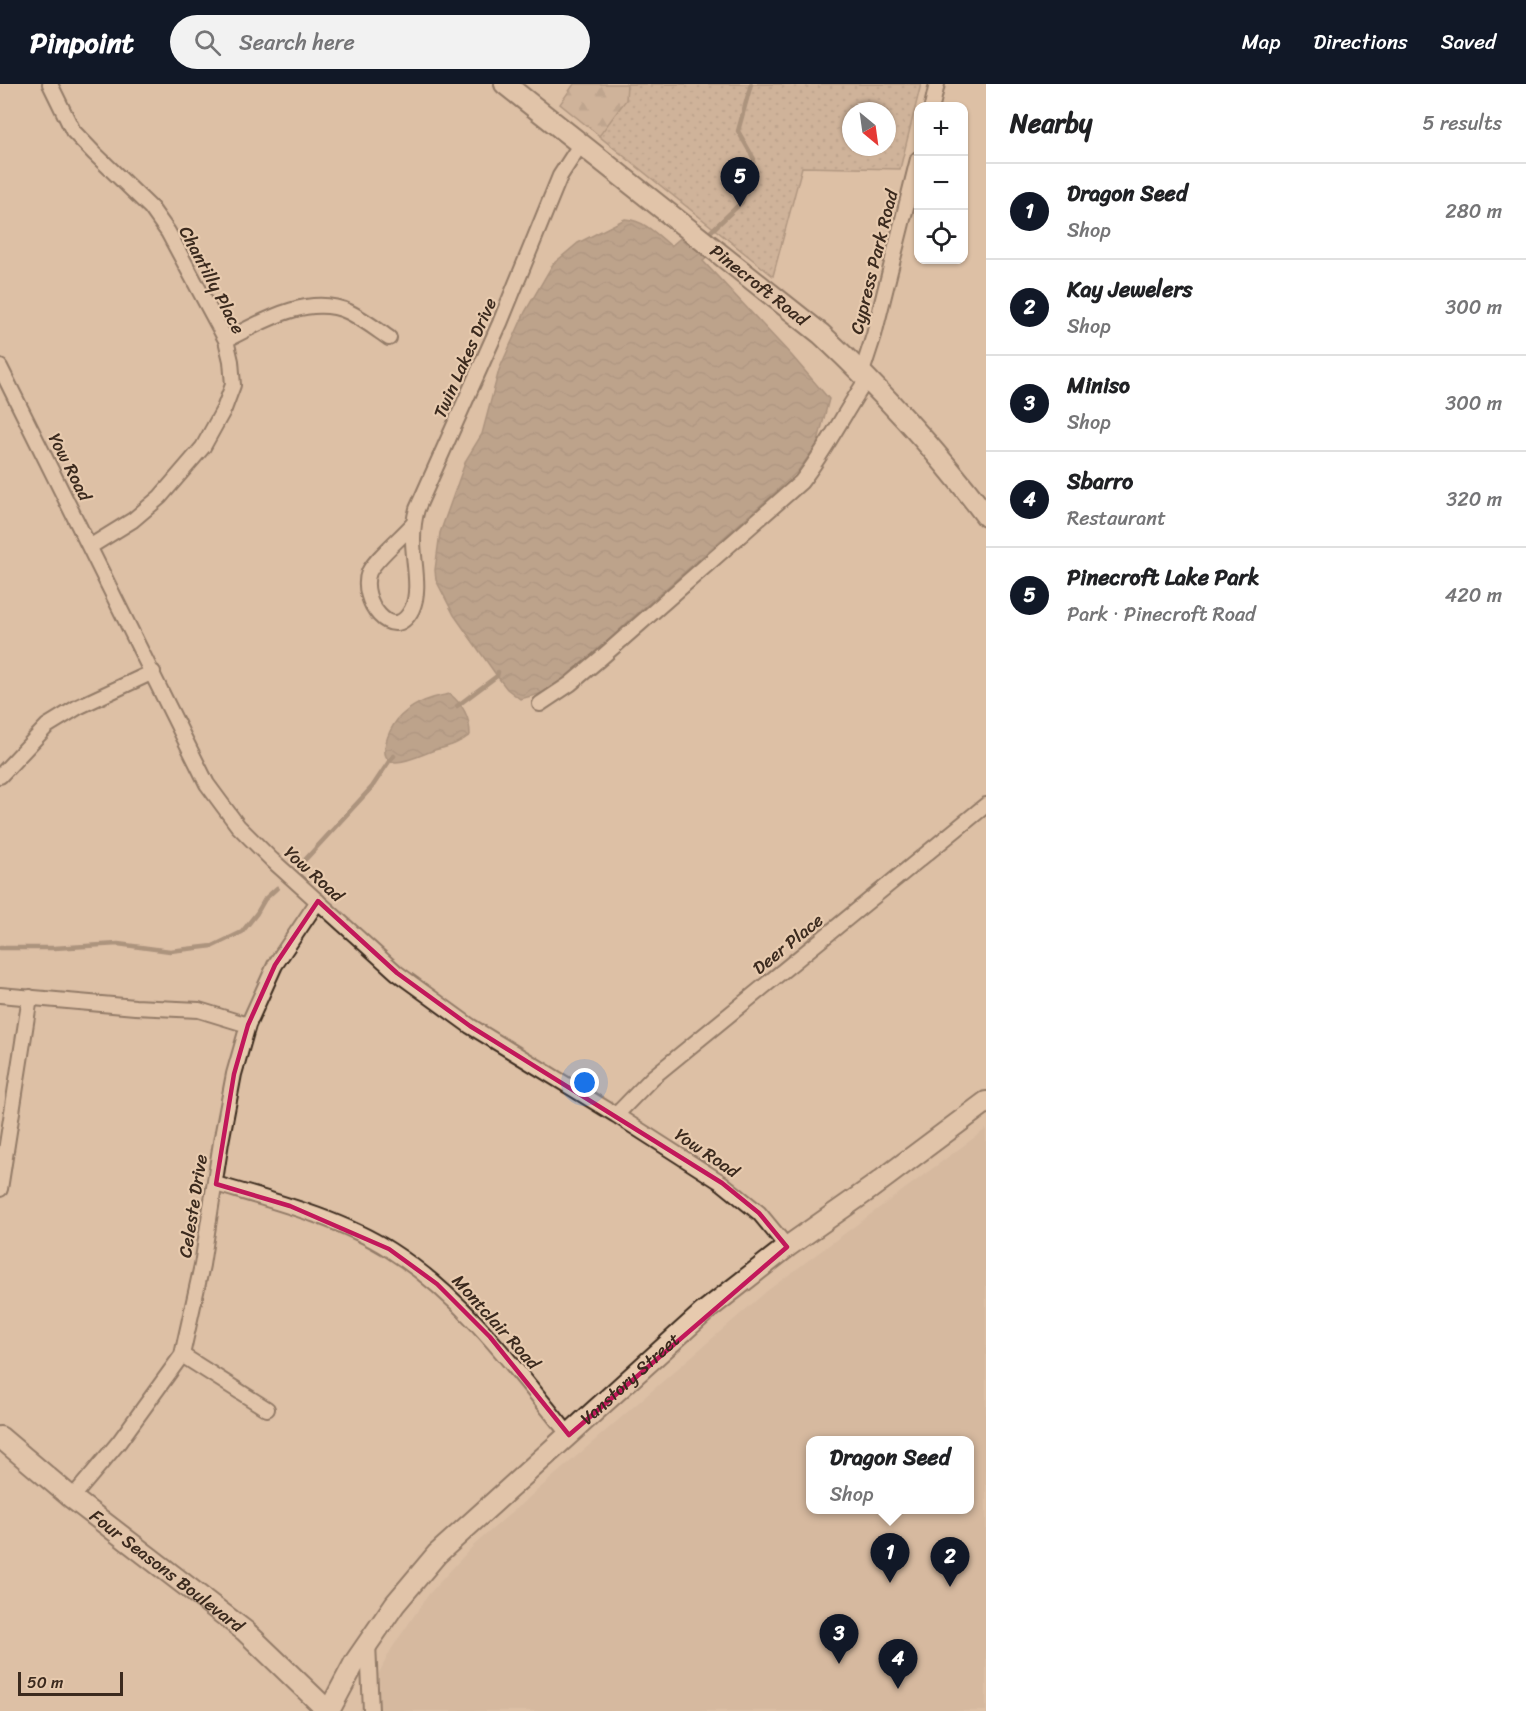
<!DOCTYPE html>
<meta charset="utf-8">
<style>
body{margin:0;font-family:Sriracha,sans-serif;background:#f2f2f2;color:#202124}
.controls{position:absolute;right:18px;top:18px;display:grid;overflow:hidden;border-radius:12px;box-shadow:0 2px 4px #0004}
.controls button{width:54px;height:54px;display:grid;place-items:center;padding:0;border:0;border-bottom:2px solid #e0e0e0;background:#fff;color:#202124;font:30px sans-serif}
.compass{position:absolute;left:842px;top:18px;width:54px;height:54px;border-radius:50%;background:#fff;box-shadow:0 2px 4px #0004;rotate:151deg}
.scale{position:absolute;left:18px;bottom:15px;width:105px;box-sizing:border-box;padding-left:6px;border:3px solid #3b2a1e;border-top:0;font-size:16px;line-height:21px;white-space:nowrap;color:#3b2a1e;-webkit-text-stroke:4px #e7caae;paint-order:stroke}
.you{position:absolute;left:585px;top:999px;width:21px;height:21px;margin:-15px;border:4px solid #fff;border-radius:50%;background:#1a73e8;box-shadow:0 0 0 9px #1a73e833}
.badge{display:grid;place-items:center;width:39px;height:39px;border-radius:50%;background:#111827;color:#fff;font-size:20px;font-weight:700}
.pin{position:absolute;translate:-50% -50px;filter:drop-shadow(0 2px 3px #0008)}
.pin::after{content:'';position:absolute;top:32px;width:21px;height:18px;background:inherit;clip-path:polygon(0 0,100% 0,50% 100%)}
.popup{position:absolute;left:806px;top:1352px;width:168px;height:78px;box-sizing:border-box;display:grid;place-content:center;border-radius:12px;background:#fff;filter:drop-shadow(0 2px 4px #0005);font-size:20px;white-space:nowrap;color:#757577}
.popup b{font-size:22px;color:#202124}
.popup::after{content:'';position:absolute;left:50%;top:100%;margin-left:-12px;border:12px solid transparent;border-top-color:#fff}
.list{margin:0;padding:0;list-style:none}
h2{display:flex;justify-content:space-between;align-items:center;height:78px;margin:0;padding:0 24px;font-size:26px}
h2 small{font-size:20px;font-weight:400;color:#757577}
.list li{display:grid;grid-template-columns:39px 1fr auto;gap:18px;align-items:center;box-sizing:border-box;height:96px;padding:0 24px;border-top:2px solid #e0e0e0}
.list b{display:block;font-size:22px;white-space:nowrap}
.list p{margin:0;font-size:20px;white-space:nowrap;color:#757577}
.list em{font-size:20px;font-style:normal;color:#757577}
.icon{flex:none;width:33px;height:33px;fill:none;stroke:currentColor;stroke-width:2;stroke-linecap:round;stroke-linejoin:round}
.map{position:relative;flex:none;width:986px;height:1627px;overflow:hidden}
header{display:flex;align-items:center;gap:36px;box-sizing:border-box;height:84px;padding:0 30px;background:#111827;color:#fff}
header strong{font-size:28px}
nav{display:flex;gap:33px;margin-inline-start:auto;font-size:21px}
.search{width:420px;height:54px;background:#f2f2f2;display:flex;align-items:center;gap:15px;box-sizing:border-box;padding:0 21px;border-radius:33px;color:#757577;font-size:22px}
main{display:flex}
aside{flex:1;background:#fff}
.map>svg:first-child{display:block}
.built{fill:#ceb298;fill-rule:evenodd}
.forest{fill:url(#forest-firs);stroke:#7d6755;stroke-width:1.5}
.park{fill:url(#park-dots);stroke:#7d6755;stroke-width:1.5;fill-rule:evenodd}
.water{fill:url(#water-waves);stroke:#725e4d;stroke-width:1.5}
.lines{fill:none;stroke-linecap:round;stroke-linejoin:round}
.stream{stroke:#725e4d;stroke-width:4.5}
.street-casing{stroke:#3b2a1e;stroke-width:18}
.secondary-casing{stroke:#3b2a1e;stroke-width:24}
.street{stroke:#e7caae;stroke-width:14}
.secondary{stroke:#e7caae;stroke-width:20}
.marked{fill:none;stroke:#c2185b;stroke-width:4.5;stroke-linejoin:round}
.labels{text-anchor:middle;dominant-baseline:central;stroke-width:4.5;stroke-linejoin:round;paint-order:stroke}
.street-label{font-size:18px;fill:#3b2a1e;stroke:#e7caae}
</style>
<header>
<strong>Pinpoint</strong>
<div class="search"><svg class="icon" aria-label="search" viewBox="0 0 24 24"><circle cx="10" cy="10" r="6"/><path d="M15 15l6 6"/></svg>Search here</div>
<nav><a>Map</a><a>Directions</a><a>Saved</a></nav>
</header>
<main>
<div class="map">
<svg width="986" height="1627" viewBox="0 0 986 1627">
<defs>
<pattern id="forest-firs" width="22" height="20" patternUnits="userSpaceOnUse" patternTransform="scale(1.5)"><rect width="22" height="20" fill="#bfa48c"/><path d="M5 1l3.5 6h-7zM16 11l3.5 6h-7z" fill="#9c8672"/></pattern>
<pattern id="park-dots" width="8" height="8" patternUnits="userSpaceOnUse" patternTransform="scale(1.5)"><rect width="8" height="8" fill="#bfa48c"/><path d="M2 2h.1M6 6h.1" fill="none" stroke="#9c8672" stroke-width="1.8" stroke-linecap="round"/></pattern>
<pattern id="water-waves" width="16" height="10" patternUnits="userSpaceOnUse" patternTransform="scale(1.5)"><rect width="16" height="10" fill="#97806c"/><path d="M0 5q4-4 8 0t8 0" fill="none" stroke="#7c6958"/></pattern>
</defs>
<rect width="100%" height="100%" fill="#ddc0a5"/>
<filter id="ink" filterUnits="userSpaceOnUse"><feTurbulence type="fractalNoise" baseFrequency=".0167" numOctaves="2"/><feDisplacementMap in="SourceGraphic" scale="12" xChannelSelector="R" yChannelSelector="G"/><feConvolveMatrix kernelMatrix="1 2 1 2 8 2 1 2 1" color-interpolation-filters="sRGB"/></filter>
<g filter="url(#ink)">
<path class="built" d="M986,1045v582h-627l33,-63 37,-54 44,-48 294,-255zM810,1356h160v70h-160z"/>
<path class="forest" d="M574,0h69l-21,70 -62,-50z"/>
<path class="park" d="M627,0h294l-21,85 -98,-2 -29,109 -174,-140 27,-36zM851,27h36v36h-36z"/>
<path class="water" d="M625,135c19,1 33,16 46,27l27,-23 27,20 -22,18 89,95 37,43 -12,46 -19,26 -27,25 -140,123 -55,52 -33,22 -23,6 -13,-10 -10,-13 -43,-61 -18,-35 -1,-10 5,-37 26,-73 16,-26 17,-64 26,-58 28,-48 25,-21z
M450,610c13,11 20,23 20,41 -11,9 -25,12 -38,16 -11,4 -25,11 -36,11 -22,-1 -6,-33 1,-42 13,-15 34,-23 53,-26z"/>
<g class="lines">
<path class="stream" d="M706,152l36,-34 12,-43 -16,-28 13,-47
M457,622l40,-30 1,-4
M304,777l68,-74 18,-27 4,-4
M0,864h54l64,-4 52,7 43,-5 29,-14 15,-19 8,-14 12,-11"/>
<g class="street-casing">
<path id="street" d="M50,0l23,47 21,22 57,55 17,24 58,108 5,21 2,24 -9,24 -21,38 -43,50 -27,23 -42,26
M932,22l5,-22
M226,256c35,-18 83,-47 123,-28 14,7 27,17 40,26
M0,283l207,417 31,42 34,34 125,113 73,53 146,89 106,68 37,30 28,34
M862,288l12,-37 44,-176
M413,440c-10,12 -38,35 -44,48 -11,27 24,75 43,37 9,-19 1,-48 1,-69 0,-11 1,-21 4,-31l83,-186 60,-147 20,-31
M540,620l30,-20 32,-27 199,-175c25,-32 43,-69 66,-103
M0,692l47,-50 31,-19 75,-35
M0,911l135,12 64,3 49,15
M616,1031l37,-38 333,-272
M216,1100c57,17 124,34 174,66 74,47 125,118 179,185
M0,1105l30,-192
M182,1271l85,54
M72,1414l47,-56 63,-87 20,-90 19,-123 13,-68 14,-49 27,-60 43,-64
M368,1559l3,68"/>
</g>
<g class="secondary-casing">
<g id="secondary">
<path id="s1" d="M505,0l316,250c60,56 116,117 165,182"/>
<path id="s2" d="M0,1353l72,61 173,133 83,80"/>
<path id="s3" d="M329,1627l26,-49 40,-58 42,-50 267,-242 83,-65 84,-59 115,-86"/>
</g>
</g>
<use href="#street" class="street"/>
<use href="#secondary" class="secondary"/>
</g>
</g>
<path d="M0 0H986V1627H0ZM318,817l79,72 73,53 252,157 37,30 28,34 -218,188 -79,-98 -53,-53 -48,-35 -99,-43 -74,-22 18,-110 14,-49 27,-60z" fill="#ddc0a5" fill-opacity=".55" fill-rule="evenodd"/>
<path class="marked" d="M318,817l79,72 73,53 252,157 37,30 28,34 -218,188 -79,-98 -53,-53 -48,-35 -99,-43 -74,-22 18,-110 14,-49 27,-60z"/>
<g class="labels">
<g class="street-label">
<text transform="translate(874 178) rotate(-76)">Cypress Park Road</text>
<text transform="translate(212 196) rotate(62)">Chantilly Place</text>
<text stroke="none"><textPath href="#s1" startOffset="324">Pinecroft Road</textPath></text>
<text transform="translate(465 274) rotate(-66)">Twin Lakes Drive</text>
<text transform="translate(70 383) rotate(63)">Yow Road</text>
<text transform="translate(314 790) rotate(42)">Yow Road</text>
<text transform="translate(788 860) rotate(-39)">Deer Place</text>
<text transform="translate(707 1069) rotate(34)">Yow Road</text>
<text transform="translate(193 1122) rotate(-81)">Celeste Drive</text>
<text transform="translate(496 1238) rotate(48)">Montclair Road</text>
<text stroke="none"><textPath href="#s3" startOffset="452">Vanstory Street</textPath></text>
<text stroke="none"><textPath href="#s2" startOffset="214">Four Seasons Boulevard</textPath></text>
</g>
</g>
</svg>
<div class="controls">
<button>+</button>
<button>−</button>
<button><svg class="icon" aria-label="locate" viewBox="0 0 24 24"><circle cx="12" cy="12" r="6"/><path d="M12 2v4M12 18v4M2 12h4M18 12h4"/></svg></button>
</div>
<svg class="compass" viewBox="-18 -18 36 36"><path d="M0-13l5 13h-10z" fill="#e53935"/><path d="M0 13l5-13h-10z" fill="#757577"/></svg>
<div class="scale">50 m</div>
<div class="you"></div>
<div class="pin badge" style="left:890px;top:1499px">1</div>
<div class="popup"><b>Dragon Seed</b>Shop</div>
<div class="pin badge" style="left:950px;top:1503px">2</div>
<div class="pin badge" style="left:839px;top:1580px">3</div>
<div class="pin badge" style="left:898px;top:1605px">4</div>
<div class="pin badge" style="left:740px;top:123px">5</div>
</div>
<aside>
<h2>Nearby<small>5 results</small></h2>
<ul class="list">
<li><span class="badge">1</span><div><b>Dragon Seed</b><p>Shop</p></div><em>280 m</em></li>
<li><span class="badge">2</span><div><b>Kay Jewelers</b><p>Shop</p></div><em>300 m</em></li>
<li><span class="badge">3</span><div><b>Miniso</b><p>Shop</p></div><em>300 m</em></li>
<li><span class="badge">4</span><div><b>Sbarro</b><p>Restaurant</p></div><em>320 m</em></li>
<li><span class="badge">5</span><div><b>Pinecroft Lake Park</b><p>Park · Pinecroft Road</p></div><em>420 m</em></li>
</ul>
</aside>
</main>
